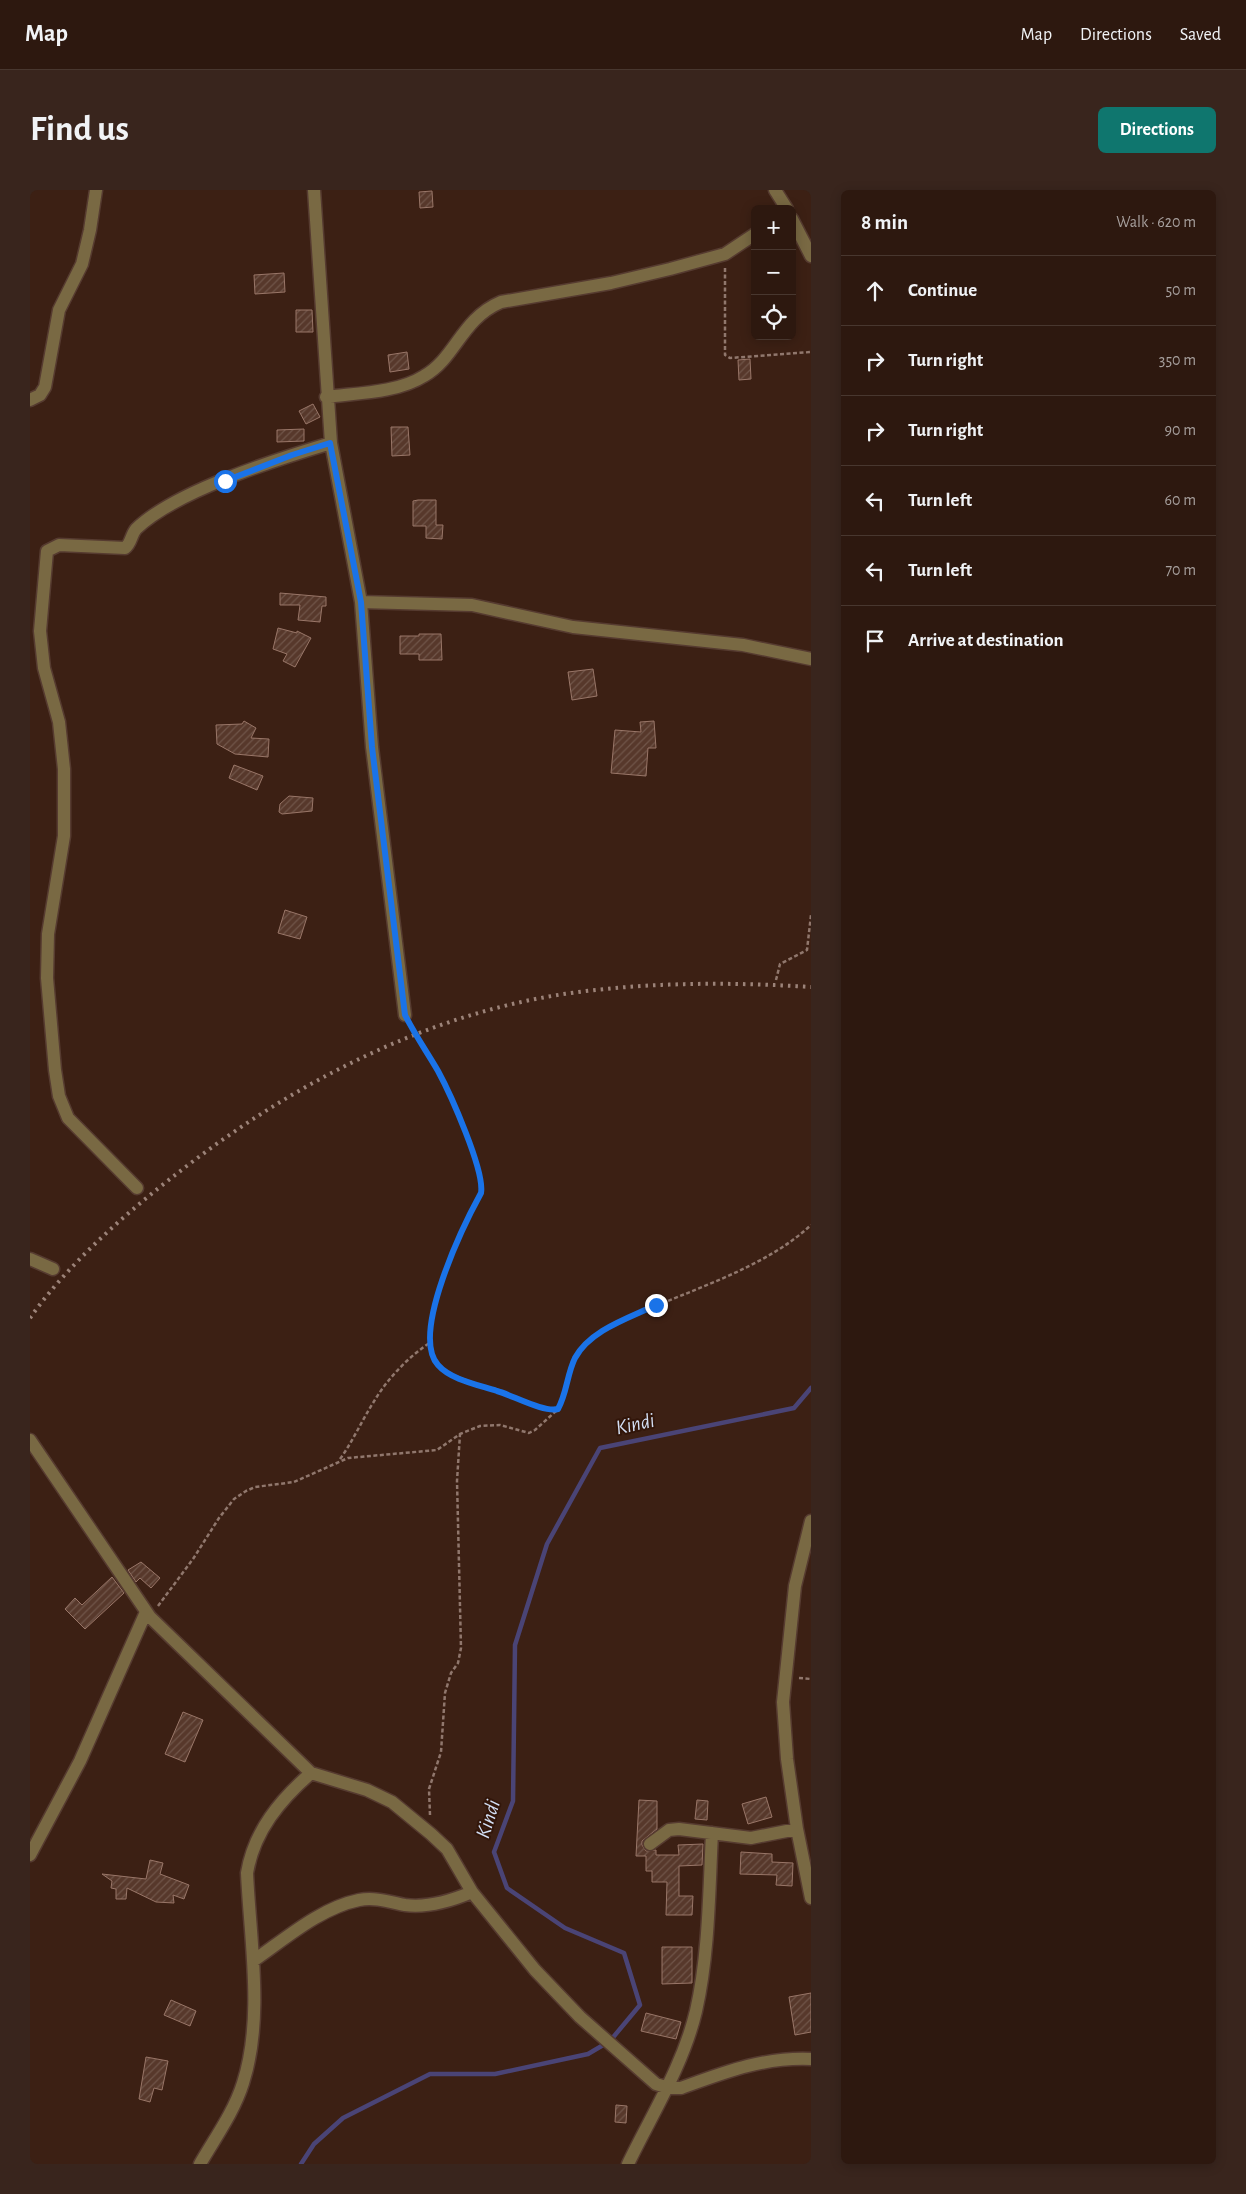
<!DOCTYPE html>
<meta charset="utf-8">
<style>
body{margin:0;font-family:"Alegreya Sans",sans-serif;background:#39251d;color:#f1f3f6}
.controls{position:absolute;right:15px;top:15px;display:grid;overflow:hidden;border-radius:8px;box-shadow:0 2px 12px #0003}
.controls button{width:45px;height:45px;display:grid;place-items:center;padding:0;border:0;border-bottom:1px solid #48372f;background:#2d180f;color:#f1f3f6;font:25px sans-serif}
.stop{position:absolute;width:15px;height:15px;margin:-11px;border:4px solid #1a73e8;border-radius:50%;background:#fff}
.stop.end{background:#1a73e8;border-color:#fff;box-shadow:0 1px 5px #0008}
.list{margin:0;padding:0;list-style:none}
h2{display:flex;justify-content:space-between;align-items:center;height:65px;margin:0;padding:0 20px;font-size:21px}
h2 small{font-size:16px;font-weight:400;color:#a7a09e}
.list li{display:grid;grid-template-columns:32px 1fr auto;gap:15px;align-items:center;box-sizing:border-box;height:70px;padding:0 20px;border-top:1px solid #48372f}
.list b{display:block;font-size:19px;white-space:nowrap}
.list em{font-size:16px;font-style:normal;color:#a7a09e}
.icon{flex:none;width:28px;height:28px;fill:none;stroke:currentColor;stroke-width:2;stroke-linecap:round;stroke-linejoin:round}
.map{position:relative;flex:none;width:781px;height:1974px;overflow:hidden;border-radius:8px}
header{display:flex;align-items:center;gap:30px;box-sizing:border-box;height:70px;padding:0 25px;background:#2d180f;border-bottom:1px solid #48372f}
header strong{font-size:24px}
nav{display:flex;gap:28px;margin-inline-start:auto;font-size:18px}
.intro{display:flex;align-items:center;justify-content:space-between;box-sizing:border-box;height:120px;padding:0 30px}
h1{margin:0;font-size:35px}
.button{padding:12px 22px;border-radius:8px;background:#0f766e;color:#fff;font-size:18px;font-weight:700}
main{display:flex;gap:30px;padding:0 30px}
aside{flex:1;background:#2d180f;border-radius:8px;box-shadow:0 2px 12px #0003}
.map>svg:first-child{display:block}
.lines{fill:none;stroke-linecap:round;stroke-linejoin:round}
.stream{stroke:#4a4476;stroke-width:4.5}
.building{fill:url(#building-hatch);stroke:#997668}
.minor-casing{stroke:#563b30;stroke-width:15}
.path{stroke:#90776d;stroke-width:2.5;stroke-dasharray:4 2.5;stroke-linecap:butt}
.minor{stroke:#796943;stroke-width:12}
.rail{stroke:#9c8379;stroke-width:4;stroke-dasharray:2.5 5;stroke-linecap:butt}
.route{stroke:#1a73e8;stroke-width:6}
.labels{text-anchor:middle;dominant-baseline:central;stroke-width:4;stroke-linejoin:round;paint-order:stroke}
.water-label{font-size:21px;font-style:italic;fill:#d3dff4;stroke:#32160a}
</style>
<header>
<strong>Map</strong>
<nav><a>Map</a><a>Directions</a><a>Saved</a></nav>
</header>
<div class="intro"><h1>Find us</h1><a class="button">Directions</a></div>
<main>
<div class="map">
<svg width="781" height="1974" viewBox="0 0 781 1974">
<defs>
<pattern id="building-hatch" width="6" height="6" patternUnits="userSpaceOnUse" patternTransform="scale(1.25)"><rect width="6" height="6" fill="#57382b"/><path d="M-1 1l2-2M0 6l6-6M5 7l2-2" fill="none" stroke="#705549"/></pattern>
</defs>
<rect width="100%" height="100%" fill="#3c2014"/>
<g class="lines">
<path class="stream" d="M271,1974l13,-20 29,-26 87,-44h65l93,-20 22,-13 30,-36 -16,-52 -59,-25 -58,-40 -13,-36 19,-51 2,-156 32,-101 53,-96 194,-40 17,-20"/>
</g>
<path class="building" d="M402,1l1,16 -13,1 -1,-16z
M254,83l1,19 -30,2 -1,-19z
M266,120h16l1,22h-17z
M377,162l2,17 -19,3 -2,-17z
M720,169l1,20 -12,1 -1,-20z
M283,214l7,13 -14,7 -7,-13z
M361,237h17l2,28 -18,1z
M274,239v12l-27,1v-12z
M388,310h18v25h7l-1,14 -16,-1v-12h-13v-25z
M250,403l46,4v9h-4l-2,16 -22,-2 2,-15h-20z
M248,438l19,5v-2l14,7 -16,29 -12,-6 4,-7 -14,-5z
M389,444h22l1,26h-23v-6h-19v-18h19z
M563,479l4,27 -25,4 -4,-28z
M214,531l12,7 -5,10 18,1 -1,18 -33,-3 -18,-10 -1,-19 26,-1z
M624,531l2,27h-8l-2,28 -35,-3 4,-43 26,2 -1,-10z
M204,575l29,11 -6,14 -28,-12z
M259,606l24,2 -1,13 -30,3 -3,-2 1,-8z
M255,720l22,7 -7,22 -22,-6z
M111,1372l19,16 -9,10 -11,-10 -4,4 -8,-12z
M82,1387l12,16 -39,36 -20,-20 10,-11 7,7z
M153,1522l20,8 -18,42 -20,-8z
M736,1607l6,20 -24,7 -6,-20z
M609,1610l18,1v28l-15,12v4l4,6 10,-1v5h23l-1,-10 25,-1 -1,21 -23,1v30h14l-1,19h-26l1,-33h-15v-11h-6v-15h-10z
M667,1610l11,1 -1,19 -12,-1z
M711,1662l31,2v8l21,1 -1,23 -16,-1 1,-10 -37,-1z
M120,1670l13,3 -3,11 29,11 -5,14 -11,-4 1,8 -18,-1 -29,-14 -1,11h-10v-10l-5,-1 1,-7 -10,-7 44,5z
M632,1757h30v36l-30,1z
M781,1803v39l-16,3 -6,-38z
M141,1810l25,11 -6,15 -26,-11z
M616,1823l35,9 -5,17 -35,-8z
M116,1867l22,4 -6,29 -8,-2 -4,14 -11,-3z
M586,1915l11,1 -1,17 -11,-1z"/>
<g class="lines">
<g class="minor-casing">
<path id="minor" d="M284,0l17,253 30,159 11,145 33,268
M745,0l12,19
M762,29l19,37
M296,207c31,-4 71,-4 98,-21 32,-18 37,-57 77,-74l110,-19 59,-14 55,-15 30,-20
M0,210l10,-5 5,-8 14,-77 23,-46 8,-34 6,-40
M331,412l111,3 101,22 170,18 68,14
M107,998l-69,-70 -9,-22 -4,-26 -8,-92 1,-44 16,-98v-67l-5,-47 -15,-54 -4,-37 7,-80 12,-6 66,3c6,-4 6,-13 11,-19 39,-38 142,-70 195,-86
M0,1069l23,10
M0,1250l120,177 161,156 56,17 25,12 39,32 16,15 25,43 63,78 45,47 76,67 13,4h12c44,-16 82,-31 130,-29
M781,1331l-16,65 -12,116 4,57 10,70 14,69
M620,1654l19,-14 10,-1 72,9 46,-9
M0,1665l50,-94 66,-149
M223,1771c32,-22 67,-53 106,-61 16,-3 31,2 46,5 23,3 46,-4 67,-13
M170,1974c15,-26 34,-52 43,-81 21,-65 7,-143 4,-210 7,-42 33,-73 64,-100
M598,1974c24,-50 55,-98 68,-153 13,-57 13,-119 16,-178"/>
</g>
<path class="path" d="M695,78v87l5,3 81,-6
M746,790l4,-16 27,-14 4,-35
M380,835c8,17 19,31 28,46 13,23 48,98 43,122 -19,35 -67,131 -45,169 2,4 7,7 11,11l99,37 12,-1c11,-19 9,-46 25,-63 13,-15 35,-23 52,-31 57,-26 130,-47 176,-90
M310,1269c13,-18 21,-37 33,-56 14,-24 35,-46 58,-61
M128,1416l35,-47 26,-41 15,-19 12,-8 9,-4 39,-5 54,-24 89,-8 23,-16 20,-8 20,-1 29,8 6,-3 21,-19
M769,1488l12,1
M400,1625l-1,-26 12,-37 4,-59 6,-20 7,-10 3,-15 -4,-167 3,-47"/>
<use href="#minor" class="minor"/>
<path class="rail" d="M0,1128c37,-53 97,-106 149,-146 113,-88 248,-159 392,-179 80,-11 160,-11 240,-6"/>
</g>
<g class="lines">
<path class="route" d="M195,291l67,-26 38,-12 31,159 11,145 33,268c10,20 22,37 33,56 12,22 47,100 43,122 -17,31 -71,141 -43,172 13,15 41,20 59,26 15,4 47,22 61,18 9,-16 9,-35 17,-51 15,-28 54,-40 81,-53"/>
</g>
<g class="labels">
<g class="water-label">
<text transform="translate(605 1234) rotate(-12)">Kindi</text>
<text transform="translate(458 1629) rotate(-72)">Kindi</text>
</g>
</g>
</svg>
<div class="controls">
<button>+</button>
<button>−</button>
<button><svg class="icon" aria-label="locate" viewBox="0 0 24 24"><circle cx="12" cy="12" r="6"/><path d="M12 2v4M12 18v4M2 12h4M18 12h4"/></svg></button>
</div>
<div class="stop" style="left:195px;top:291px"></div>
<div class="stop end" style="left:626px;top:1115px"></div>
</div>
<aside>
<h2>8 min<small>Walk · 620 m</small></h2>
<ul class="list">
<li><svg class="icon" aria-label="ahead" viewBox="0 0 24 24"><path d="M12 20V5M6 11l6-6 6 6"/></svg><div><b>Continue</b></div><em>50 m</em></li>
<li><svg class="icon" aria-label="right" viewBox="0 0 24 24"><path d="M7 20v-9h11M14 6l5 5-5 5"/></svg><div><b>Turn right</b></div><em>350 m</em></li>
<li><svg class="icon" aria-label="right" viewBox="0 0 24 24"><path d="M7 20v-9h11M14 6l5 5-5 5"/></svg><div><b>Turn right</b></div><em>90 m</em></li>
<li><svg class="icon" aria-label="left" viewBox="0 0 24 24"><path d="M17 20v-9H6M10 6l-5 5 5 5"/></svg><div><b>Turn left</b></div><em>60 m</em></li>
<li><svg class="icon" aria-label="left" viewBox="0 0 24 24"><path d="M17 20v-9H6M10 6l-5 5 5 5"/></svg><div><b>Turn left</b></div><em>70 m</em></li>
<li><svg class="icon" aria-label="arrive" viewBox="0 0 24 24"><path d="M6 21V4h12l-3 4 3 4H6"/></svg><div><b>Arrive at destination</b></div></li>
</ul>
</aside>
</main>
